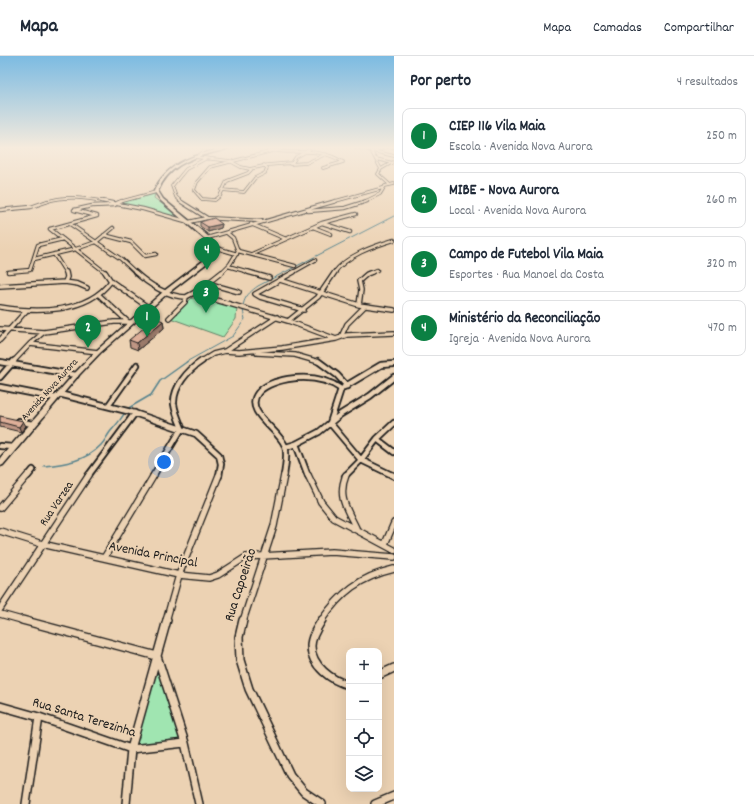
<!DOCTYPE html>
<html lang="pt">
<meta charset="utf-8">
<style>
body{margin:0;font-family:Dekko,sans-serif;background:#f2f2f3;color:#1f2937}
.controls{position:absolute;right:12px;bottom:12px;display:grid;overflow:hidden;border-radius:8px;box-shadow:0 4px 16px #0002}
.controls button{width:36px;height:36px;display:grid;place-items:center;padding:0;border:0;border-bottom:1px solid #e0e1e3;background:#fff;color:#1f2937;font:20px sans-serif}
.you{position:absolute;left:164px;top:406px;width:14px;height:14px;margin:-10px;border:3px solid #fff;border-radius:50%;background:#1a73e8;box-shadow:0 0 0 6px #1a73e833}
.badge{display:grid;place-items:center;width:26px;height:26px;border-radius:50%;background:#0b8043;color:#fff;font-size:13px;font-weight:700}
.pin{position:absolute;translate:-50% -33px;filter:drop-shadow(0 1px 2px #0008)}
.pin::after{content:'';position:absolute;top:21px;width:14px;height:12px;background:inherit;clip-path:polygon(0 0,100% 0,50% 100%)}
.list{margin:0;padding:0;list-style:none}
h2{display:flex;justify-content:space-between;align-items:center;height:52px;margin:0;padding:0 16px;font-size:17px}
h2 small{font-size:13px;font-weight:400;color:#747a83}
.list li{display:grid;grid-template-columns:26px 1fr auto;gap:12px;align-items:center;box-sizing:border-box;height:56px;margin:0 8px 8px;padding:0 8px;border:1px solid #e0e1e3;border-radius:8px}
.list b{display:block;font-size:15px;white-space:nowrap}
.list p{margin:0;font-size:13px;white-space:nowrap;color:#747a83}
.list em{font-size:13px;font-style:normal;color:#747a83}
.icon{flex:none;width:22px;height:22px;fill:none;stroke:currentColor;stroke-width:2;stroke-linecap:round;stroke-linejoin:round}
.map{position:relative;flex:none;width:394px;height:748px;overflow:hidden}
header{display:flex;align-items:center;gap:24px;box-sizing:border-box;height:56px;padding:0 20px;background:#fff;border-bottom:1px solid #e0e1e3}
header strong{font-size:19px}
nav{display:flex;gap:22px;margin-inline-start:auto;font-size:14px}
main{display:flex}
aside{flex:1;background:#fff}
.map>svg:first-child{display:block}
.green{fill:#a0e5b1;stroke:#5e8066}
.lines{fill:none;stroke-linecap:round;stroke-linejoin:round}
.stream-far1{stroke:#54828d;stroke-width:1}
.stream{stroke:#54828d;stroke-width:1.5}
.street-far5-casing{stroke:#1c1c1c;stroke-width:3.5}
.street-far4-casing{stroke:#1c1c1c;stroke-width:4.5}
.street-far3-casing{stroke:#1c1c1c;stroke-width:6}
.street-far2-casing{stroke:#1c1c1c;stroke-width:8}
.street-far1-casing{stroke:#1c1c1c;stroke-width:8}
.street-casing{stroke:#1c1c1c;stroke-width:10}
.secondary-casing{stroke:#1c1c1c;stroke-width:3}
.street-far5{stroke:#ecd2b3;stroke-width:2}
.street-far4{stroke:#ecd2b3;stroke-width:2.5}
.street-far3{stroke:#ecd2b3;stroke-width:3.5}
.street-far2{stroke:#ecd2b3;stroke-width:4.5}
.street-far1{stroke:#ecd2b3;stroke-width:5.5}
.street{stroke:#ecd2b3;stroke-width:7}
.secondary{fill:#ecd2b3;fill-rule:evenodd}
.wall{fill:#bf9684;stroke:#1c1c1c}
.shaded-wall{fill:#9b7a6b;stroke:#1c1c1c}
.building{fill:#deaf99;stroke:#1c1c1c}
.labels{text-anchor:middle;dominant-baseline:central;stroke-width:4;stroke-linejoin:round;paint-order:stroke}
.far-street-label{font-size:10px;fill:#1c1c1c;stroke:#ecd2b3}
.street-label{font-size:12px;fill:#1c1c1c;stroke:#ecd2b3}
.near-street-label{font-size:14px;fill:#1c1c1c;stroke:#ecd2b3}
</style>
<header>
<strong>Mapa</strong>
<nav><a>Mapa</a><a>Camadas</a><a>Compartilhar</a></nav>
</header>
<main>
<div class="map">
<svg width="394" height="748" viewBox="0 0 394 748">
<rect width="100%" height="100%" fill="#ecd2b3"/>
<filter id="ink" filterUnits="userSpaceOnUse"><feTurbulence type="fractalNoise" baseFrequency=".025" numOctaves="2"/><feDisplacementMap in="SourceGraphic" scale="8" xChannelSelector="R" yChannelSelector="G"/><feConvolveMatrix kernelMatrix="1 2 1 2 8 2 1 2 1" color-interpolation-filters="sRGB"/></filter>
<g filter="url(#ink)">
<path class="green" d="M155,138l-1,4 26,19 -3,1 -58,-15z
M192,242l16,2 29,8 -1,11 -13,18 -53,-19z
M157,600l28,87 -54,6z"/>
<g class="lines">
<path class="stream-far1" d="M186,306l47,-26 12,-17c-5,-16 0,-24 13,-33l136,-70"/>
<path class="stream" d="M127,353l24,-14 9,-14 28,-20
M44,410c21,-2 42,-5 57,-21 4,-4 6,-9 9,-13 6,-7 11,-12 15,-20"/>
<g class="street-far5-casing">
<path id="street-far5" d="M260,91c30,11 55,-3 83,15
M356,91l38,9
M390,91h4
M376,94l10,-3
M371,95l10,18 -3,5 11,10
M198,100l11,-9
M195,101l35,4 11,6 9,2 18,-4 24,-2 4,-6 13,-7
M376,103l17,4
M290,108l16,-1 20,-9
M323,112l20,-6
M381,113l12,-7
M251,114l-3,3 -21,8 -7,15 -5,4 -13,-1 -8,-9 3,-8 13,-15 78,-20
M222,134l22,2 11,-14 10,-5 2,-5 -3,-3
M45,146c22,-7 40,-4 63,0
M119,146l37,-10
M182,146l-6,-5 -4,-11 14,-17 19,-10
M332,146l51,-14
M364,146l16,-8 5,-8 9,-2"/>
</g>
<g class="street-far4-casing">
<path id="street-far4" d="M102,145l41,8 46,13 18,-4 54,3
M180,145l27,17
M117,147l5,-2
M0,154l31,-3 17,-6
M308,155l37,-3 22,-7
M97,160l-23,-6 18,-4 23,-1
M322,167l28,9
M70,168l51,35 15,14
M251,168l35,15
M313,171l18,7
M50,173l56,44
M50,173l47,-13
M104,179l27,7 14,14 11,-2
M207,182l129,-37
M213,191l24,7
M238,195l57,15
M54,198l12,19
M252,198l70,-31 34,-9
M34,203l42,-10 20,-7 17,-14
M228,210l24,7
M8,216l22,-2 8,-25 25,-6
M221,217l9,-9 8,-13 -5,-13 -6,-5
M292,217l23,-13
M334,217c13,-18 40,-27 60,-33
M370,217l7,-3"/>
</g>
<g class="street-far3-casing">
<path id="street-far3" d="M105,216l6,9 38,27
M135,216c13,12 33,25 51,25
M248,216l21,6
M294,216l-39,22 5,3 44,13
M280,224l79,25 35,5
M65,226l13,2 9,4
M207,227l32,9
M0,230l65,-4 2,-5 -1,-5
M98,238l29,27
M195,238l93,27 48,18
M359,249l2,-15 -2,-9 8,-7 5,-2
M0,251c36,6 87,7 111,-26
M169,262l16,-16 1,-5 13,-7 23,-18
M288,265l30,-24 17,-25
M0,273l44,3 70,-10h18
M341,281l6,-13 18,-18
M0,284l26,-29
M30,288l68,8
M225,295l14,1 43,-4 54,-9 11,-4 47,-2
M257,297l38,2 24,7
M0,306h3
M13,306l17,-18 14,-12
M200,306l13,-8 12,-3 52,-34"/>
</g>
<g class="street-far2-casing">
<path id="street-far2" d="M318,305l19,14 10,11
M0,306l76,13
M0,321l14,-16
M0,331l56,11
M344,331l37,-22 13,-1
M341,333l-11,34 31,37 33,16
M59,338l72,18 65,22 23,21 2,9 -2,12
M108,350l29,-41
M19,365l13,3
M377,383l17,13
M296,388l12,32
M0,390l13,1
M286,391l10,-3 23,-12 22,-18 29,-18 24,-19
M28,420l5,-6
M88,420l47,-63
M153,420l29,-48c-3,-7 -7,-16 -8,-24 -1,-17 14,-34 28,-43
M284,420c1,-9 4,-21 1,-30 -6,-17 -42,-34 -27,-53 7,-9 20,-12 30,-14 19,-3 38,-1 53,10
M345,420l16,-16 16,-21 17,-16"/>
</g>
<g class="street-far1-casing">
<path id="street-far1" d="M308,419l13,27 13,16 60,32
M346,419c-9,22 1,34 10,53
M392,419l2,1
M0,452l28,-33
M0,475l42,13 137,31 30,3 9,-3 28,-18 86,-5 62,5
M385,488l9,-21
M104,502l50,-83
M0,553l89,-134
M0,558l25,7
M166,565l13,-46 40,-100
M243,565l31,-95 10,-51
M321,565c20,-29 39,-44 73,-52"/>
</g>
<g class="street-casing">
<path id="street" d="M22,564l135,36
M243,564l-4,17 1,23 9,29 41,86 14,17 18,12
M322,564c-5,8 -11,17 -11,26 0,20 21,35 38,39
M157,600l28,87 14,61
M379,619l15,-7
M0,650l39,11 92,32 54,-6
M26,748l13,-87
M126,748l5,-55 36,-129
M375,748l19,-8"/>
</g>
<g class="secondary-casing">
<path id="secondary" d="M229,91h3c-6,3 -14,4 -21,6 -23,6 -43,14 -53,38l5,8 46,38 6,10 -8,16 -39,30 -68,60 -22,23 -75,89 -3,1v-8l74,-84 22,-23 68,-60 39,-30 8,-14 -6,-8 -44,-38 -7,-10c14,-31 45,-37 75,-44z"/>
</g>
<use href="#street-far5" class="street-far5"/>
<use href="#street-far4" class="street-far4"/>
<use href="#street-far3" class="street-far3"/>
<use href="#street-far2" class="street-far2"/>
<use href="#street-far1" class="street-far1"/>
<use href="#street" class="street"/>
<use href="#secondary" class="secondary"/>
</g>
<path class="wall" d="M200,166l22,2 -1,4 -13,4 -8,-6z
M163,265l1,7 -26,22 -8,-3 -1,-7z
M0,360l26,10 -5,6 -21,-5z"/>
<path class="shaded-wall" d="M222,168l-1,4 -13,4v-5z
M163,265l1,7 -26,22 -1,-7z
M23,365l3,5 -5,6 -2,-5z"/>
<path class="building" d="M214,162l8,6 -14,3 -8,-5z
M156,262l7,3 -26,22 -8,-3z
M0,360l23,5 -4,6 -19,-5z"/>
</g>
<linearGradient id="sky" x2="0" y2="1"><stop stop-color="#7cbbe2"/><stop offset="0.47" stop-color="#f6ebdd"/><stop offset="1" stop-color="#f6ebdd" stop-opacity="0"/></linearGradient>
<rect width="394" height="195" fill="url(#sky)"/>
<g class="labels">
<g class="far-street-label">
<text transform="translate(50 334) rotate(-48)">Avenida Nova Aurora</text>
</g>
<g class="street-label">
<text transform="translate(57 448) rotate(-56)">Rua Varzea</text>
</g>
<g class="near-street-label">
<text transform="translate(153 499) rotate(11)">Avenida Principal</text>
<text transform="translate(241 529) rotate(-72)">Rua Capoeirão</text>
<text transform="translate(84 662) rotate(17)">Rua Santa Terezinha</text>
</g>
</g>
</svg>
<div class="controls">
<button>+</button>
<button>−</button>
<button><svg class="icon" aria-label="locate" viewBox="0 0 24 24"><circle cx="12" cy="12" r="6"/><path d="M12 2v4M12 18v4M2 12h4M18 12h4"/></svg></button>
<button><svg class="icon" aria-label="layers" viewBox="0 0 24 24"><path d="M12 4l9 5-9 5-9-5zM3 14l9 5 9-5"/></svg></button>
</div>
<div class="you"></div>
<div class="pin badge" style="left:147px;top:281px">1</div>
<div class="pin badge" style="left:88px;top:292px">2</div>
<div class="pin badge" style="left:206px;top:257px">3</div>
<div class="pin badge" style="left:207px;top:214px">4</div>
</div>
<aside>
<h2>Por perto<small>4 resultados</small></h2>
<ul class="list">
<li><span class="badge">1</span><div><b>CIEP 116 Vila Maia</b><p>Escola · Avenida Nova Aurora</p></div><em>250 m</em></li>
<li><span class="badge">2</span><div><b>MIBE - Nova Aurora</b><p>Local · Avenida Nova Aurora</p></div><em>260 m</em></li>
<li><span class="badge">3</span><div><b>Campo de Futebol Vila Maia</b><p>Esportes · Rua Manoel da Costa</p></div><em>320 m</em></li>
<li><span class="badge">4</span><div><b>Ministério da Reconciliação</b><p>Igreja · Avenida Nova Aurora</p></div><em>470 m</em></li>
</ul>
</aside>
</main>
